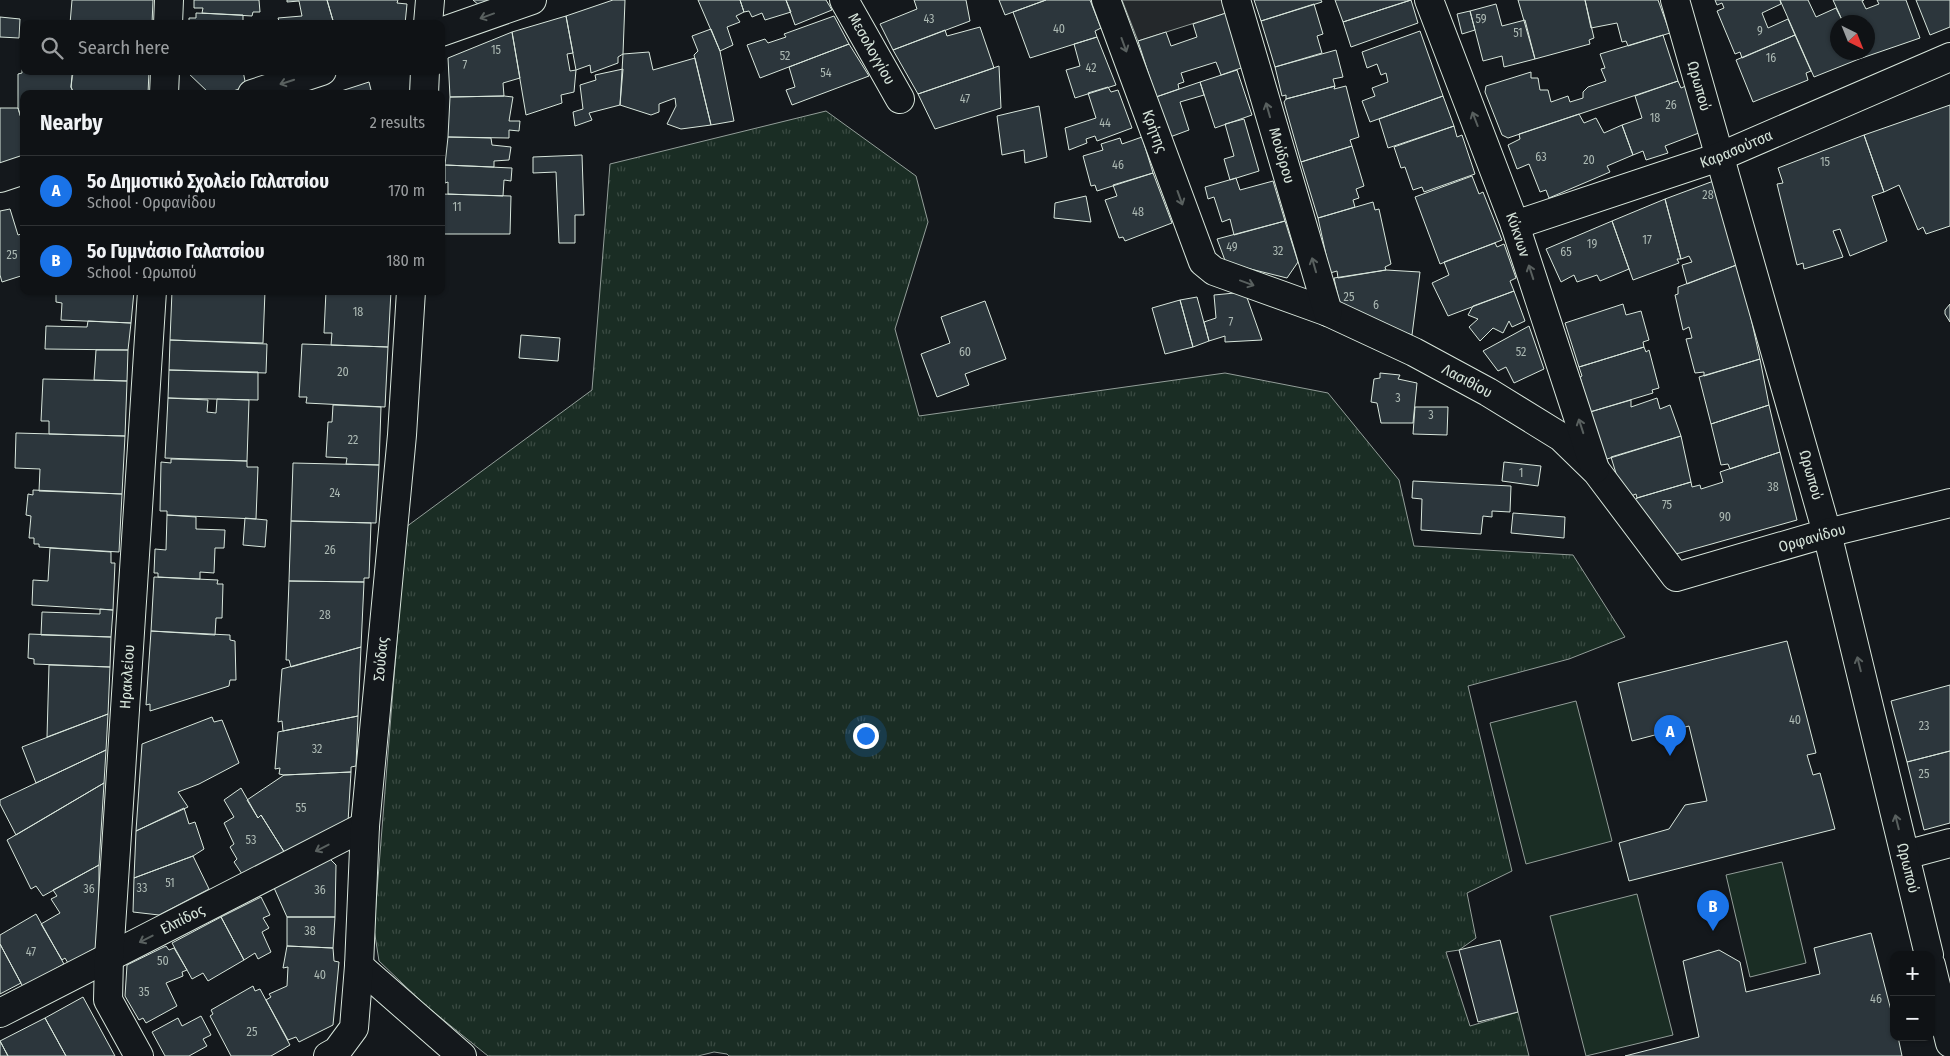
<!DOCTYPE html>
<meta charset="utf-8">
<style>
body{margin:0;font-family:"Fira Sans Condensed",sans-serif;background:#181b1e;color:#f1f3f6}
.controls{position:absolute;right:15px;bottom:15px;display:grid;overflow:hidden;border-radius:10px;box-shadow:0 1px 4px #0004}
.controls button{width:45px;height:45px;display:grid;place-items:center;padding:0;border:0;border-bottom:1px solid #2f3234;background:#0f1215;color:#f1f3f6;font:25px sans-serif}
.compass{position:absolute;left:1830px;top:15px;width:45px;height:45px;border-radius:50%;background:#0f1215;box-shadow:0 1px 4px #0004;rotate:137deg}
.you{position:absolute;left:865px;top:735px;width:18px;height:18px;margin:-12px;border:4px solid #fff;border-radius:50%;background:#1a73e8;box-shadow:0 0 0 8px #1a73e833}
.badge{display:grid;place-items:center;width:32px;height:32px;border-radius:50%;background:#1a73e8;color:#fff;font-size:16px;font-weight:700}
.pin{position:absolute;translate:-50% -41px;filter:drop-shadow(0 1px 2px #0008)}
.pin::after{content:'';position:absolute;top:26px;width:18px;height:15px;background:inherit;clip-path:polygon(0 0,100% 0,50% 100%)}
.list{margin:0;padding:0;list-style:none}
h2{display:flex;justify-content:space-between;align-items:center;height:65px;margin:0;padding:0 20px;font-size:21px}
h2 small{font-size:16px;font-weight:400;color:#9b9ea0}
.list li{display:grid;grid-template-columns:32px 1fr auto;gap:15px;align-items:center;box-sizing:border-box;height:70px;padding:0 20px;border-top:1px solid #2f3234}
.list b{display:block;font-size:19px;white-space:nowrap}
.list p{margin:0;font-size:16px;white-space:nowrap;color:#9b9ea0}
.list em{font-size:16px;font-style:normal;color:#9b9ea0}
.icon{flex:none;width:28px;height:28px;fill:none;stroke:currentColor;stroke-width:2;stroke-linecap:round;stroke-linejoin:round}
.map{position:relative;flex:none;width:1950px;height:1056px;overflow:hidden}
.search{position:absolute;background:#0f1215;box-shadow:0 1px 4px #0004;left:20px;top:20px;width:425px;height:55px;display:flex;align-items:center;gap:12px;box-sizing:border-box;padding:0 18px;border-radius:10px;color:#9b9ea0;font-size:19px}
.panel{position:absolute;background:#0f1215;box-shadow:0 1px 4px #0004;left:20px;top:90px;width:425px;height:205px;border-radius:10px}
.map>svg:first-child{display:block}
.grass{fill:url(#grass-tufts);stroke:#939e99}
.pitch{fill:#1a2d24;stroke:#939e99}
.parking{fill:#24282b;stroke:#939e99}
.building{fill:#2c363c;stroke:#d8e6dc}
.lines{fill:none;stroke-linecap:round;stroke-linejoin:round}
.street-casing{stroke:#d8e6dc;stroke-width:30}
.secondary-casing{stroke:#d8e6dc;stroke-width:30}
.street{stroke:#14181c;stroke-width:28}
.secondary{stroke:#14181c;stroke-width:28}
.oneway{stroke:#59605f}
.labels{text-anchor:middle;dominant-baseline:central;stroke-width:4;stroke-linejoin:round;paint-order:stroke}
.number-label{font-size:12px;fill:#adbab4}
.street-label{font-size:15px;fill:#d8e6dc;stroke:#14181c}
</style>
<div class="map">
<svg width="1950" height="1056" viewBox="0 0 1950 1056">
<defs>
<pattern id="grass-tufts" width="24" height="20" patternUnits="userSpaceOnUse" patternTransform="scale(1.25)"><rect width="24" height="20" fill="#1a2d24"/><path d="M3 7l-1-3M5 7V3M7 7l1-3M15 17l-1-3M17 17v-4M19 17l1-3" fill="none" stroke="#3b4b43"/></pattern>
</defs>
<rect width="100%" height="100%" fill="#14181c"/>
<path class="grass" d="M826,111l90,65 12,46 -33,107 24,87 306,-43 103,20 71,87 15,66 159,9 52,82 -56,22 -101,27 44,185 -45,22 9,45 -17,12 -13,2 24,74 48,-14 11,44h-800l-2,-2 -13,-2 -16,4h-210l-63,-51 -46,-44 -5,-32 32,-402 186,-137 18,-226z"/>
<path class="pitch" d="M1576,701l36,140 -86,23 -36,-141z
M1782,862l24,101 -56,14 -24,-102z
M1637,894l36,141 -87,21 -36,-140z"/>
<path class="parking" d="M1122,0h100l4,13 -88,28z"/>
<path class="building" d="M72,0h81l-1,24h-82z
M194,0h65l1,12h-7l-1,4 -50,-3 1,-5h-9z
M287,0h40l7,24h-54l-2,-6 24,-2 -3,-15 -12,1z
M327,0h71l-1,3 10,1 -2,20h-71z
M473,0h25l-18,6z
M613,0h12l-2,54 -5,3v6l-27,10 -1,-8 -14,5 -10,-54z
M698,0h42l4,12 -8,4 4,6 -13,5 6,18 -13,6z
M740,0h46l5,12 -26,8 -3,-7 -10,4 -3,-6 -5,1z
M786,0h40l6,10 -37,15z
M914,0h52l4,21 -77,29 -13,-26 37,-15z
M999,0h47l-41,15z
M1046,0h44l11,28 -6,3 2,6 -67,21 -17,-46z
M1254,0h67l1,2 -61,19z
M1335,0h76l-68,22z
M1411,0l7,23 -67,24 -8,-25z
M1518,0h67l9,38 -5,2 1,4 -55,15z
M1585,0h73l12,33 -42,13 -2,-5 -4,1 -5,-19 -26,5z
M1715,0h65l1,4 -19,9 6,15 20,-9 7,16 -53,23 -2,-6 -5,2 -18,-43 7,-3 -2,-5 -5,2z
M1780,0h28l8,17 20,-9 7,14h-5v30h18l3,7 -45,18z
M1833,0h31l-2,1 4,8 13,-5 -2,-4h29l14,38 -61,21 -3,-7h12v-30h-25z
M1916,0h34v27l-20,8z
M1314,4l9,30 -6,2 5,17 -47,14 -14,-46z
M1496,4l6,22 23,-6 10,39 -31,8 -2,-11 -19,5 -13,-50z
M1470,11l5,19 -13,4 -5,-20z
M196,13l47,2v7h5v2h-59v-6h7z
M1226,13l18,54 -23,8 -5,-13 -35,11 3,9 -6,2 1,5 -23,8 -18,-56 28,-9 5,14 26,-9 -4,-13z
M566,16l7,37 -6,1 3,17 6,-1 -2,22 -13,3 1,8 -36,12 -14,-83z
M834,16l15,28 -89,34 -13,-33 18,-6 3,4 18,-6 -2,-3z
M0,17l20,2 -1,19 -19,-1z
M980,27l14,41 -76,26 -25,-44 52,-20 2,6z
M711,29l9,22 14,70 -23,4 -17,-70 4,-4 -6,-15z
M1420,31l23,65 -73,26 -8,-21 13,-5 -3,-8 16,-6 -2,-9 -5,2 -4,-11 -10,4 -5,-16z
M512,32l8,46 -17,5 1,13 -54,1 -2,-39z
M1663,35l15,46 -170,57 -6,-3 -17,-43 1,-6 45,-14v6h7l2,12h8l3,12 17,-6 2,6 13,-4v-6l5,-5 18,-6 -5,-12 4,-1 -5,-14z
M1795,35l16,36 -5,2 2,7 -55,22 -17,-42z
M1097,37l19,48 -41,13 -9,-28 14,-4 -6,-22z
M849,44l20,32 -77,29 -6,-15 9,-3 -6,-20z
M1336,50l7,27 -10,2 2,7 -49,13v-4l-4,1 -7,-29z
M649,52l4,18 42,-12 16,67 -30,4 -14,-5 9,-18 -1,-8 -16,6v8l-8,3 -31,-10 3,-51z
M22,65l2,6h49l-2,16 3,7h-50v34l-6,-20v-34l4,-1z
M999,66l2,42 -66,21 -17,-35z
M623,69l-3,36 -31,8 3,7 -17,6 -2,-14 10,-3 -3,-24 16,-5 -1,-5z
M1237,70l15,45 -37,13 -15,-46z
M88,71h61l-1,23h-74l-3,-7 1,-12z
M186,71h57l3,15 -20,8h-16z
M1678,81l3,7 7,-3 16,46 -39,15 3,7 -22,7 -3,-9 -10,4 -11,-30 20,-7 -7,-22z
M369,82l3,12h-40z
M1200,82l4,13 -24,7 9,28 -19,7 -14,-40z
M1335,86l-1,3 12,-3 13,51 -9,3 2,6 -51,16 -17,-60 2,-3z
M1108,87l3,5 7,-2 14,38 -35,13 -2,-5 -9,3 1,4 -18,7 -4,-22 31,-10 -8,-25z
M504,96l9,1 -4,24h11l-1,10 -10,-1v8l-61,-1 2,-40z
M1443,96l11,30 -66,22 -9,-29z
M1950,105v121l-24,8 -3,-7 -5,3 -19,-45 -15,7 -20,-57z
M1039,106l8,51 -22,6 -1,-13 -22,5 -5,-39z
M0,108h18l6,20v36l-24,8z
M1579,114l5,9 12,-5 8,15 18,-8 11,30 -26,11 3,6 -61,26 -3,-8 -6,2 -11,-28 -12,5 -9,-24 12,-6 -1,-5z
M1244,119l15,52 -29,9 -6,-21 10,-3 -9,-32z
M1454,126l3,11 5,-2 13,39 -51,18 -2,-5 -9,3 -8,-23 -4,1 -7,-21z
M1864,135l20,57 -12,4 15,45 -37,15 -10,-27 -7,2 10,26 -39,12 -1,-6 -6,2 -20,-81 6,-1 -5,-15z
M448,137l43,1 1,7 19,2 -2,13 -15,1v6l-49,-2z
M1142,137l11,36 -56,18 -2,-6 -4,1 -8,-30 20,-6 -2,-6 19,-6 2,6z
M1352,146l12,40 -8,3 3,9 -6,2 2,7 -37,11 -17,-56z
M582,155l2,60h-9v28h-16l-3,-71 -23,1v-16z
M445,165l67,3 -1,13 -7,-1 -1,16 -55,-2v-12l-3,1z
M1153,173l19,50 -47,18 -2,-4 -4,1 -14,-38 12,-4 -4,-11z
M1472,176l7,18 4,-2 19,48 -62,24 -25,-67z
M1236,178l4,12 33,-9 12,40 -51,14 -4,-16 -8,3 -8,-25 -6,2 -3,-12z
M1719,179l20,85 -52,20 -5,-19 10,-3 -3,-6 -8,3 -16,-60z
M441,194l70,2 -1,38h-68l1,-18h-2z
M1086,196l5,26 -37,-4 1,-15z
M1665,199l16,60h-4l2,4 -46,17 -21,-59z
M1373,202l2,8 4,-1 12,55 -6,3 1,3 -48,8 -1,-7 -7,2 -12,-55z
M10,209l8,26 6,-2v42l-22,7 -2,-7v-64z
M1285,221l13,41 -11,16 -61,-15 -9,-24z
M1612,221l17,48 -29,12 -3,-6 -20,7 -3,-7 -13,7 -15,-33z
M1495,243l2,4 7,-3 12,34 -6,3 4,10 -66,25 -16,-33 17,-8 -5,-13z
M1739,264l21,95 -56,17v-4l-9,1 -9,-34 6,-1 -3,-11 -6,3 -8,-35 3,-1v-7z
M1386,270l34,2 -8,63 -6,-2 -2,5 -64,-33 -6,-27z
M56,291h78l-3,32 -70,-3 1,-17 -6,-1z
M172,291h93l-2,52 -93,-3z
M326,291h65l-3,56 -57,-2 1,-12h-8z
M1514,291l11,30 -13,6 -3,-6 -6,12 -10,-5 -13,13 -11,-14 9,-8 -10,-4 5,-9z
M1245,292l17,48 -37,2v-6l-16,5 -5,-19 12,-4 -2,-23z
M1197,297l12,44 -16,6 -13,-47z
M1180,300l13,47 -28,7 -13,-46z
M985,301l21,58 -41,15 4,11 -32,12 -16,-43 29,-11 -9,-26z
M1623,304l3,11 15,-4 8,29 -6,2 1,5 -65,20 -14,-44z
M1950,304v18l-5,-8v-4z
M88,321l43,2 -3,27 -83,-1 1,-23 41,1z
M1529,326l15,43 -30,14 -8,-16 -8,4 -15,-20z
M521,335l39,3 -2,23 -39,-3z
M170,340l97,4 -1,29 -97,-3z
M302,344l86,3 -3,60 -79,-4 1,-6h-8z
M1644,347l2,5 3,-2 10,38 -7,2 1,3 -63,19 -10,-35 2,-1 -3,-9z
M96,350h32l-1,31 -33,-1z
M1760,359l9,46 -58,19 -12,-47z
M169,370l89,2v28l-90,-2z
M1380,373l20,2 -2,4 19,4 -4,40h-32l-4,-20 -6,-1 3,-23 6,-1z
M43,379l84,2 -2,55 -76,-2v-13h-8z
M168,398l40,2 -1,12 9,1 1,-14 32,1 -2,61 -82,-3z
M1657,398l3,11 10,-4 11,31 -74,23 -9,-11 -8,-36 41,-12v7z
M333,405l48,2 -2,58 -33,-1 1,-6 -21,-1 2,-35h4z
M1769,405l11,47 -50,17 -2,-5 -7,1 -10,-41z
M1415,407h33l-1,28 -34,-1z
M16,433l109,3 -3,58 -83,-3 1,-22 -25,-1z
M1681,436l10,46 -54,16 -1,-4 -5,2 -12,-13 -8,-26z
M1780,452l17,68 -121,34 -43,-52 4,-4 54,-16 1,5 8,-2 1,4 22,-7 -3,-10z
M171,459l76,2v6h11l-2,52 -89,-4v-4h-7l1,-49 10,1z
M1504,462l37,4 -3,20 -36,-5z
M293,463l86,2 -3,58 -85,-2z
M1413,481l98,5 -1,26 -18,-1v6l-9,-1 -2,18 -60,-4 1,-31 -10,-1z
M33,490l89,4 -3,58 -80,-5v-3h-5v-6h-5l2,-22 -5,-1 2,-21 5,1z
M1513,513l52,4 -1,21 -53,-5z
M167,515l29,2v12l29,1 -1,18h-9l-1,25 -14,-1v7l-42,-2v-4h-4l1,-24 11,1z
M245,518l22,2 -2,27 -22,-2z
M291,521l80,2 -2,55h-5v4l-75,-1z
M50,548l61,4v11h4l-2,47 -81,-5 1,-25 15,1z
M154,577l64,3 -1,4h6l-1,34h-6l-1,17 -64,-4z
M289,581l75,1 -3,65 -70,20 -2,-7h-3z
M100,609l13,1 -2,27 -70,-2 1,-23 58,2z
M151,631l79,4v5l5,1 1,39h-6l-1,6 -79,25v-7l-4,1z
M29,634l82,3 -1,30 -76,-3v-5l-6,-1z
M1787,641l29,112 -9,2 6,20 7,-2 15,56 -206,52 -10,-38 50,-14 16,-24 22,-4 -18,-75 -57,15 -14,-58z
M361,647l-3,69 -75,15 -1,-10 -4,1 4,-53z
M49,665l61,2 -2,47 -61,23z
M1950,685v66l-43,11 -16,-61z
M108,714l-2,36 -70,33 -14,-36z
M358,716l-2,50 -5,1v5l-67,3 -5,-1 1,-6 -5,1 3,-37z
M212,717l2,5 8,-2 17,43 -40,21 -21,8 10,15 -52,24 6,-87z
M106,750l-2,33 -88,52 -16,-31v-4z
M1950,751v72l-26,7 -17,-68z
M351,772l-3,50 -60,36 -27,-43 -3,3 -11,-18 37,-25z
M104,783l-5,82 -56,31 -7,-10 -5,3 -24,-49z
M241,788l17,30 3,-3 27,43 -42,22 -12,-18 3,-3 -7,-12 4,-3 -10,-21 10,-6 -10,-17z
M184,808l5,16 6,-2 9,27 -11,7 -59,22 2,-47z
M324,853l12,12 -1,52h-48l-16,-36z
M193,856l16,33 -50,26 -26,-3 1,-34z
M99,865v81l-31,17 -3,-5 -3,2 -21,-36 19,-11 -9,-14 6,-3 -4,-6z
M261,897l9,18 -7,3 6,10 -7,4 9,20 -13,7 -3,-6 -11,7 -23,-43z
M36,914l28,50 -41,23 -23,-43v-9z
M221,917l23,43 -36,21 -5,-8 -11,6 -20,-36z
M287,917h48l-2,31 -46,-2z
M1871,933l23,89v15h4l4,19h-277l74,-19 -16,-76 36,-11 21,12 6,30 74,-18 -6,-26z
M1500,940l18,72 -40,10 -19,-72z
M0,944l21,39 -21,11z
M166,946l3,4 5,-2 13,22 -5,2 1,4 -17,7 11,23 -31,17 -3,-5 -4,2 -14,-24 2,-31z
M287,946l46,2 1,13 5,1 -6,63 -34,17 -3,-5 -8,3 -22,-40 5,-3 -2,-3 18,-8 1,-19 -5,1z
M253,986l2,5 5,-2 30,56 -19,11h-40l-21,-40 3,-2 -2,-4z
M83,997l32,59h-49l-21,-38z
M201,1016l10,19 -8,4 4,7 -18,10h-24l-13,-24 26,-14 4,8z
M45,1018l21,38h-58l-8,-15z
M0,1041l8,15h-8z"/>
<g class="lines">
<g class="street-casing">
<g id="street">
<path id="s1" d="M844,0l56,99"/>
<path id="s2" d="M1106,0l97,262 11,9 114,41 86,40 74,40 73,45 36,35 79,105 151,-44 -152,-533"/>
<path id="s3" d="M1236,0l92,312"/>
<path id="s4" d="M1429,0l86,225 80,244"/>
<path d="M168,24l1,-24"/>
<path d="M428,24l2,-24"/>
<path d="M441,32l91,-32"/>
<path d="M164,94l1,-23"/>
<path d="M252,94l70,-23"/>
<path d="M424,94l1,-23"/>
<path d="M0,178l24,-8"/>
<path id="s5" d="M1515,225l204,-68 231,-100"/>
<path d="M1905,855l45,-12"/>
<path d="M359,966l103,90"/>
<path id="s6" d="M0,1013l365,-187"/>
<path id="s7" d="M139,1056l-31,-56 1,-42 43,-667"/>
<path id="s8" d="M328,1056l9,-5 17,-23 5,-62 6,-140 37,-391 9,-144"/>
</g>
</g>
<g class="secondary-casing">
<path id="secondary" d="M1929,955l-102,-422 123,-30
M1931,965l19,78"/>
</g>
<use href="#street" class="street"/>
<use href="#secondary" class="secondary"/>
</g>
<defs><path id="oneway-shaft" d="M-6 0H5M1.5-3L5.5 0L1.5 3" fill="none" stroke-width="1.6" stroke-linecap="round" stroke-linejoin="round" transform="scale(1.25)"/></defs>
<g class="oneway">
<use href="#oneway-shaft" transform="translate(487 16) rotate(160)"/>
<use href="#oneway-shaft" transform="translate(1124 45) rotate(70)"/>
<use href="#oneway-shaft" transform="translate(287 82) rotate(162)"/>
<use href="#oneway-shaft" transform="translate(1268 110) rotate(-106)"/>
<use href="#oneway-shaft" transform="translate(1475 119) rotate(-111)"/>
<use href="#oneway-shaft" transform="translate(1180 198) rotate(70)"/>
<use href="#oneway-shaft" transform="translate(1314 265) rotate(-106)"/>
<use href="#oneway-shaft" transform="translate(1531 272) rotate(-108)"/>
<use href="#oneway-shaft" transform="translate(1247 283) rotate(20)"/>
<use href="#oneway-shaft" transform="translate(1581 426) rotate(-108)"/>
<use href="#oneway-shaft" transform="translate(1859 664) rotate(-104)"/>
<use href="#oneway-shaft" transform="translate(1897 822) rotate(-104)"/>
<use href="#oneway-shaft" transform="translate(322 848) rotate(153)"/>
<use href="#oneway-shaft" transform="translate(146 939) rotate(153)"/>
</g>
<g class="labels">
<g class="number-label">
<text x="929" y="19">43</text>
<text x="1481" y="19">59</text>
<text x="1059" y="29">40</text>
<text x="1760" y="31">9</text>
<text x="1518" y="33">51</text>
<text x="496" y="50">15</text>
<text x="785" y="56">52</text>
<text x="1771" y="58">16</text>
<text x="465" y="65">7</text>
<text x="1091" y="68">42</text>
<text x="826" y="73">54</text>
<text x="965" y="99">47</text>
<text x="1671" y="105">26</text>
<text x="1655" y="118">18</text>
<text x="1105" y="123">44</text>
<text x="1541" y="157">63</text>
<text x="1589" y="160">20</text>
<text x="1825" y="162">15</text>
<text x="1118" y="165">46</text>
<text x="1708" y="195">28</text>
<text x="457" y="207">11</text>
<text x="1138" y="212">48</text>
<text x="1647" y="240">17</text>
<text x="1592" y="244">19</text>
<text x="1232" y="247">49</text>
<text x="1278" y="251">32</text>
<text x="1566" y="252">65</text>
<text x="12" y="255">25</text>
<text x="1349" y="297">25</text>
<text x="1376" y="305">6</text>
<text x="358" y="312">18</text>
<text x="1231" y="322">7</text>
<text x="965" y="352">60</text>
<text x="1521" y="352">52</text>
<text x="343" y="372">20</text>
<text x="1398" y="398">3</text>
<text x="1431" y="415">3</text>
<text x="353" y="440">22</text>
<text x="1521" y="473">1</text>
<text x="1773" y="487">38</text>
<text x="335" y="493">24</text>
<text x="1667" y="505">75</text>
<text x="1725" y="517">90</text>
<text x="330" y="550">26</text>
<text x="325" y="615">28</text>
<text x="1795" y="720">40</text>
<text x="1924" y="726">23</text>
<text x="317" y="749">32</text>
<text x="1924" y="774">25</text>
<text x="301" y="808">55</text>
<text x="251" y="840">53</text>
<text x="170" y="883">51</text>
<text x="142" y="888">33</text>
<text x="89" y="889">36</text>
<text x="320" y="890">36</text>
<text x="310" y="931">38</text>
<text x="31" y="952">47</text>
<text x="163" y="961">50</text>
<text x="320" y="975">40</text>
<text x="144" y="992">35</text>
<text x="1876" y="999">46</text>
<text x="252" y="1032">25</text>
</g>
<g class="street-label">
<text stroke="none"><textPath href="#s1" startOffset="56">Μεσολογγίου</textPath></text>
<text transform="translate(1699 86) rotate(74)">Ωρωπού</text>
<text stroke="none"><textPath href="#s2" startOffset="140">Κρήτης</textPath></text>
<text stroke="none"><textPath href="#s5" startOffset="234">Καρασούτσα</textPath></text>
<text stroke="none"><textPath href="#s3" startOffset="162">Μούδρου</textPath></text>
<text stroke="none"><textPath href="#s4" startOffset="251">Κύκνων</textPath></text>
<text stroke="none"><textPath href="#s2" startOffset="570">Λασιθίου</textPath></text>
<text transform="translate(1811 475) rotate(74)">Ωρωπού</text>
<text transform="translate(1812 538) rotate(-16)">Ορφανίδου</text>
<text stroke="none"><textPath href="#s8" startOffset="409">Σούδας</textPath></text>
<text stroke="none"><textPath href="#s7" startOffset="388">Ηρακλείου</textPath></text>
<text transform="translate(1908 868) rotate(76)">Ωρωπού</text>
<text stroke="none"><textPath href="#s6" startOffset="205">Ελπίδος</textPath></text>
</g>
</g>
</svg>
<div class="controls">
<button>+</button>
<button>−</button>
</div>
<svg class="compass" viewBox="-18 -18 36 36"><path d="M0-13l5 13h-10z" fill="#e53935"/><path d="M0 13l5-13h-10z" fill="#9b9ea0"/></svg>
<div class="you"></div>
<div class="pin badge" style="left:1670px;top:756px">A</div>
<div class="pin badge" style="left:1713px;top:931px">B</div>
<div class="search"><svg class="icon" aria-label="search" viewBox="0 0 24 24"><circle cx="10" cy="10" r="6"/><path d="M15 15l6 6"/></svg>Search here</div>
<section class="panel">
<h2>Nearby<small>2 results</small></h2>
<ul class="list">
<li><span class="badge">A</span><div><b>5ο Δημοτικό Σχολείο Γαλατσίου</b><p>School · Ορφανίδου</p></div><em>170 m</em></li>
<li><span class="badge">B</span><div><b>5ο Γυμνάσιο Γαλατσίου</b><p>School · Ωρωπού</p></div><em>180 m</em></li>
</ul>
</section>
</div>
